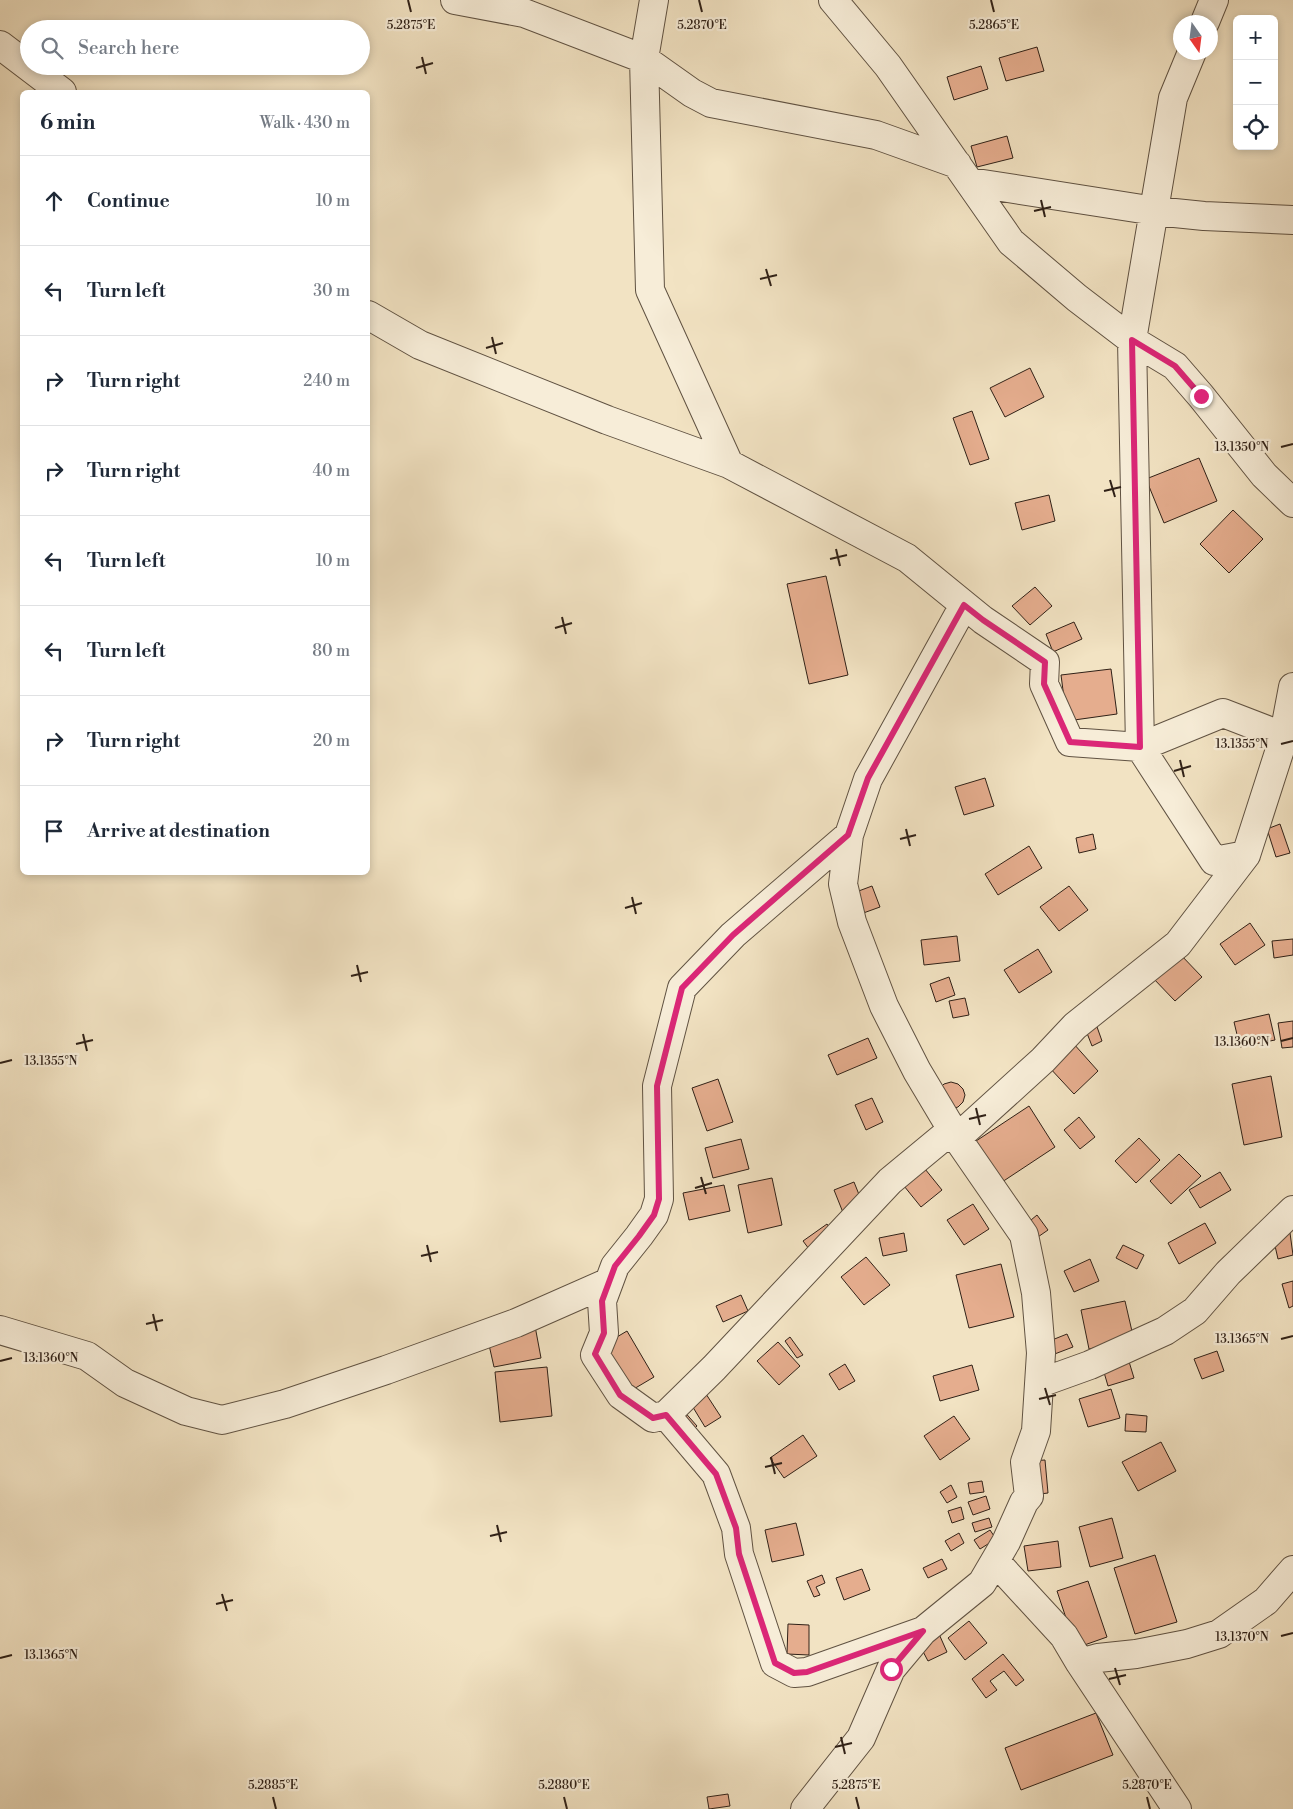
<!DOCTYPE html>
<meta charset="utf-8">
<style>
body{margin:0;font-family:"Libre Bodoni",serif;background:#f6f6f7;color:#1f2937}
.controls{position:absolute;right:15px;top:15px;display:grid;overflow:hidden;border-radius:8px;box-shadow:0 2px 8px #0003}
.controls button{width:45px;height:45px;display:grid;place-items:center;padding:0;border:0;border-bottom:1px solid #e0e1e3;background:#fff;color:#1f2937;font:25px sans-serif}
.compass{position:absolute;left:1173px;top:15px;width:45px;height:45px;border-radius:50%;background:#fff;box-shadow:0 2px 8px #0003;rotate:166deg}
.stop{position:absolute;width:15px;height:15px;margin:-11px;border:4px solid #db2777;border-radius:50%;background:#fff}
.stop.end{background:#db2777;border-color:#fff;box-shadow:0 1px 5px #0008}
.list{margin:0;padding:0;list-style:none}
h2{display:flex;justify-content:space-between;align-items:center;height:65px;margin:0;padding:0 20px;font-size:21px}
h2 small{font-size:16px;font-weight:400;color:#747a83}
.list li{display:grid;grid-template-columns:32px 1fr auto;gap:15px;align-items:center;box-sizing:border-box;height:90px;padding:0 20px;border-top:1px solid #e0e1e3}
.list b{display:block;font-size:19px;white-space:nowrap}
.list em{font-size:16px;font-style:normal;color:#747a83}
.icon{flex:none;width:28px;height:28px;fill:none;stroke:currentColor;stroke-width:2;stroke-linecap:round;stroke-linejoin:round}
.map{position:relative;flex:none;width:1293px;height:1809px;overflow:hidden}
.search{position:absolute;background:#fff;box-shadow:0 2px 8px #0003;left:20px;top:20px;width:350px;height:55px;display:flex;align-items:center;gap:12px;box-sizing:border-box;padding:0 18px;border-radius:28px;color:#747a83;font-size:19px}
.panel{position:absolute;background:#fff;box-shadow:0 2px 8px #0003;left:20px;top:90px;width:350px;height:785px;border-radius:8px}
.map>svg:first-child{display:block}
.building{fill:#e5ad8e;stroke:#302117}
.lines{fill:none;stroke-linecap:round;stroke-linejoin:round}
.minor-casing{stroke:#605242;stroke-width:30}
.minor{stroke:#f7edd8;stroke-width:28}
.route{stroke:#db2777;stroke-width:6}
.ticks{fill:none;stroke:#302117;stroke-width:2}
.ticks-label{font-size:12px;text-anchor:middle;fill:#302117;stroke:#f7edd8;stroke-width:4.5;stroke-linejoin:round;paint-order:stroke}
</style>
<div class="map">
<svg width="1293" height="1809" viewBox="0 0 1293 1809">
<rect width="100%" height="100%" fill="#f2e3c3"/>
<filter id="stains"><feTurbulence type="fractalNoise" baseFrequency=".004" numOctaves="4"/><feColorMatrix values="0 0 0 0 .2 0 0 0 0 .09 0 0 0 0 .02 0 0 0 .5 -.17"/></filter>
<radialGradient id="worn" r=".72"><stop offset=".6" stop-color="#630" stop-opacity="0"/><stop offset="1" stop-color="#630" stop-opacity=".3"/></radialGradient>
<path class="building" d="M1037,47l7,24 -38,10 -7,-23z
M981,66l7,23 -34,11 -7,-23z
M1007,136l6,22 -36,9 -6,-21z
M1030,368l14,29 -39,20 -15,-29z
M972,411l17,48 -19,6 -17,-47z
M1199,458l18,43 -53,22 -18,-44z
M1049,495l6,26 -33,9 -7,-27z
M1233,510l30,29 -34,34 -29,-29z
M826,576l22,99 -39,9 -22,-100z
M1035,587l17,19 -22,19 -18,-19z
M1074,622l8,17 -29,13 -7,-18z
M1111,669l6,45 -50,7 -6,-46z
M985,778l9,28 -30,9 -9,-28z
M1280,824l10,29 -14,4 -9,-28z
M1093,834l3,15 -17,4 -3,-15z
M1029,846l13,22 -44,27 -13,-21z
M872,886l8,21 -25,9 -7,-21z
M1069,886l19,24 -29,21 -19,-24z
M1250,923l15,22 -30,20 -15,-21z
M957,936l3,25 -36,4 -3,-25z
M1293,939v16l-19,3 -2,-17z
M1038,949l14,23 -33,21 -15,-23z
M1179,953l23,24 -27,24 -23,-24z
M949,977l6,18 -19,7 -6,-18z
M965,998l4,17 -16,3 -4,-17z
M1269,1014l6,26 -35,7 -6,-25z
M1293,1021v26l-11,1 -4,-25z
M1096,1024l6,17 -10,5 -7,-18z
M868,1038l9,20 -40,17 -9,-20z
M1073,1043l25,28 -24,23 -26,-28z
M1271,1076l11,61 -38,8 -12,-61z
M718,1079l15,43 -26,9 -15,-43z
M951,1082l7,2 5,5 2,6 -2,7 -5,5 -7,2 -12,-20 5,-5z
M872,1098l11,24 -17,8 -11,-25z
M1029,1106l26,41 -59,39 -26,-41z
M1079,1117l16,20 -15,12 -16,-19z
M1139,1138l21,22 -24,23 -21,-22z
M741,1139l8,30 -36,9 -8,-30z
M1179,1154l22,22 -30,28 -21,-23z
M921,1164l21,26 -21,17 -21,-26z
M1220,1172l11,18 -31,18 -11,-18z
M772,1178l10,47 -34,8 -10,-48z
M854,1182l10,25 -20,8 -10,-25z
M724,1185l6,26 -41,9 -6,-27z
M973,1204l16,25 -25,16 -17,-25z
M1037,1215l11,15 -13,9 -10,-14z
M1205,1223l11,20 -37,21 -11,-21z
M827,1224l8,12 -23,17 -9,-12z
M904,1233l3,18 -24,5 -4,-18z
M1290,1233l3,22 -15,4 -5,-22z
M1123,1245l21,10 -7,14 -21,-11z
M866,1257l24,28 -26,20 -23,-28z
M1090,1259l9,22 -25,11 -10,-21z
M1001,1264l13,53 -45,11 -13,-53z
M1293,1281v25l-4,2 -7,-24z
M741,1295l7,16 -25,11 -7,-16z
M1125,1301l9,39 -45,9 -8,-39z
M535,1326l6,32 -47,9 -7,-31z
M627,1331l27,46 -27,16 -27,-46z
M1067,1334l6,13 -21,8 -5,-13z
M790,1337l13,18 -6,3 -12,-17z
M778,1342l22,24 -21,19 -22,-24z
M1217,1351l7,20 -22,8 -8,-20z
M1127,1355l7,23 -26,8 -7,-24z
M845,1364l10,17 -16,9 -10,-16z
M972,1365l7,25 -39,11 -7,-25z
M547,1367l5,49 -52,6 -5,-50z
M1111,1389l9,29 -32,9 -9,-28z
M706,1394l15,23 -16,10 -14,-23z
M682,1409l15,17 -7,7z
M1126,1414l21,2 -1,16 -21,-1z
M954,1416l16,23 -30,21 -16,-24z
M803,1435l14,21 -33,22 -14,-20z
M1161,1442l15,29 -38,20 -16,-29z
M1045,1460l3,33 -16,2 -3,-34z
M982,1481l2,11 -14,2 -2,-11z
M951,1485l6,12 -10,6 -7,-11z
M986,1496l4,13 -17,6 -5,-13z
M961,1507l3,12 -12,4 -4,-12z
M989,1518l3,9 -17,5 -3,-9z
M1112,1518l11,40 -33,9 -11,-40z
M796,1523l8,32 -32,7 -7,-32z
M990,1530l6,9 -16,10 -6,-9z
M959,1533l5,10 -13,8 -6,-10z
M1058,1541l3,26 -33,4 -4,-25z
M1155,1555l22,67 -42,12 -21,-66z
M942,1559l5,10 -19,9 -5,-10z
M862,1569l8,21 -26,10 -8,-22z
M822,1575l3,8 -9,4 4,8 -6,2 -7,-16z
M1088,1581l19,56 -31,11 -19,-57z
M969,1621l18,22 -22,17 -17,-22z
M788,1624l21,1v30l-22,-1z
M939,1634l8,18 -19,9 -9,-17z
M1003,1654l21,26 -8,6 -12,-15 -14,10 7,9 -11,8 -14,-19z
M1096,1713l17,42 -92,35 -16,-42z
M728,1794l2,12 -21,3 -2,-12z"/>
<g class="lines">
<g class="minor-casing">
<path id="minor" d="M455,0l69,13 120,46 48,34 19,10 165,32 81,29
M654,0l-10,59 6,231 79,174
M833,0l55,66 123,176 66,56 55,42 43,26 26,30 63,79 29,28
M1205,22l9,-22
M0,45l62,47
M1192,52l-19,46 -41,242 8,407 74,114 32,-6
M970,182l185,29 49,5 89,4
M368,315l52,30 187,75 122,44 178,94 76,62 62,42 -1,22 26,58 70,5 83,-34 44,17 16,10
M849,835l-116,100 -51,53 -25,98 2,113 -5,16 -15,21 -24,30 -13,35 2,32 -9,22 26,40 32,23 13,-3 48,-47 176,-187 52,-43h15l86,-78 32,-34 103,-82 68,-89 37,-115 10,-53
M0,1330l87,26 38,27 61,28 36,9 63,-16 101,-34 130,-47 93,-41
M1040,1383l50,-18 75,-34 30,-20 33,-38 65,-63
M666,1415l50,59 20,54 3,26 36,109 19,10 13,-1 116,-41 59,-48 24,-41 18,-40 5,-6 -4,-34 11,-31 5,-78 -5,-60 -12,-58 -67,-97 -40,-67 -33,-65 -32,-84 -9,-38 6,-49 19,-56 96,-174
M995,1561l69,75 16,27 18,-5 38,-4 51,-10 32,-10 47,-33 27,-31
M1080,1663l97,146
M805,1809l56,-71 30,-69 31,-37"/>
</g>
<use href="#minor" class="minor"/>
</g>
<g class="lines">
<path class="route" d="M891,1669l32,-38 -116,41 -13,1 -19,-10 -36,-109 -3,-26 -20,-54 -50,-59 -13,3 -33,-23 -25,-41 9,-21 -2,-32 13,-35 24,-30 15,-21 5,-16 -2,-113 25,-98 51,-53 115,-100 20,-57 96,-173 19,15 62,42 -1,22 26,58 70,5 -8,-407 43,26 26,30"/>
</g>
<path class="ticks" d="M408,0l3,12M699,0l3,12M991,0l3,12M422,57l4,17M416,68l17,-5M1041,200l4,17M1034,211l17,-4M766,269l5,17M760,279l17,-4M492,337l4,17M486,348l17,-5M1281,447l12,-3M1110,480l5,17M1104,491l17,-4M836,549l4,17M830,559l17,-4M562,617l4,17M555,628l17,-5M1281,744l12,-3M1180,760l4,17M1174,771l17,-5M906,829l4,17M900,839l16,-4M632,897l4,17M625,908l17,-5M357,965l4,17M351,976l17,-4M83,1034l4,17M1281,1041l12,-3M76,1044l17,-4M0,1063l12,-3M976,1108l4,17M969,1119l17,-4M701,1177l5,17M695,1188l17,-5M427,1245l4,17M421,1256l17,-4M153,1314l4,17M146,1324l17,-4M1281,1339l12,-3M0,1361l12,-3M1045,1388l5,17M1039,1399l17,-4M771,1457l4,17M765,1467l17,-4M497,1525l4,17M490,1536l17,-4M222,1594l5,17M216,1604l17,-4M1281,1636l12,-3M0,1658l12,-3M1115,1668l5,17M1109,1679l17,-4M841,1737l4,17M835,1747l17,-4M273,1797l3,12M564,1797l3,12M856,1797l3,12M1147,1797l3,12"/>
<g class="ticks-label">
<text x="411" y="29">5.2875°E</text>
<text x="702" y="29">5.2870°E</text>
<text x="994" y="29">5.2865°E</text>
<text x="1242" y="451">13.1350°N</text>
<text x="1242" y="748">13.1355°N</text>
<text x="1242" y="1046">13.1360°N</text>
<text x="51" y="1065">13.1355°N</text>
<text x="1242" y="1343">13.1365°N</text>
<text x="51" y="1362">13.1360°N</text>
<text x="1242" y="1641">13.1370°N</text>
<text x="51" y="1659">13.1365°N</text>
<text x="273" y="1789">5.2885°E</text>
<text x="564" y="1789">5.2880°E</text>
<text x="856" y="1789">5.2875°E</text>
<text x="1147" y="1789">5.2870°E</text>
</g>
<rect width="100%" height="100%" filter="url(#stains)"/>
<rect width="100%" height="100%" fill="url(#worn)"/>
</svg>
<div class="controls">
<button>+</button>
<button>−</button>
<button><svg class="icon" aria-label="locate" viewBox="0 0 24 24"><circle cx="12" cy="12" r="6"/><path d="M12 2v4M12 18v4M2 12h4M18 12h4"/></svg></button>
</div>
<svg class="compass" viewBox="-18 -18 36 36"><path d="M0-13l5 13h-10z" fill="#e53935"/><path d="M0 13l5-13h-10z" fill="#747a83"/></svg>
<div class="stop" style="left:891px;top:1669px"></div>
<div class="stop end" style="left:1201px;top:396px"></div>
<div class="search"><svg class="icon" aria-label="search" viewBox="0 0 24 24"><circle cx="10" cy="10" r="6"/><path d="M15 15l6 6"/></svg>Search here</div>
<section class="panel">
<h2>6 min<small>Walk · 430 m</small></h2>
<ul class="list">
<li><svg class="icon" aria-label="ahead" viewBox="0 0 24 24"><path d="M12 20V5M6 11l6-6 6 6"/></svg><div><b>Continue</b></div><em>10 m</em></li>
<li><svg class="icon" aria-label="left" viewBox="0 0 24 24"><path d="M17 20v-9H6M10 6l-5 5 5 5"/></svg><div><b>Turn left</b></div><em>30 m</em></li>
<li><svg class="icon" aria-label="right" viewBox="0 0 24 24"><path d="M7 20v-9h11M14 6l5 5-5 5"/></svg><div><b>Turn right</b></div><em>240 m</em></li>
<li><svg class="icon" aria-label="right" viewBox="0 0 24 24"><path d="M7 20v-9h11M14 6l5 5-5 5"/></svg><div><b>Turn right</b></div><em>40 m</em></li>
<li><svg class="icon" aria-label="left" viewBox="0 0 24 24"><path d="M17 20v-9H6M10 6l-5 5 5 5"/></svg><div><b>Turn left</b></div><em>10 m</em></li>
<li><svg class="icon" aria-label="left" viewBox="0 0 24 24"><path d="M17 20v-9H6M10 6l-5 5 5 5"/></svg><div><b>Turn left</b></div><em>80 m</em></li>
<li><svg class="icon" aria-label="right" viewBox="0 0 24 24"><path d="M7 20v-9h11M14 6l5 5-5 5"/></svg><div><b>Turn right</b></div><em>20 m</em></li>
<li><svg class="icon" aria-label="arrive" viewBox="0 0 24 24"><path d="M6 21V4h12l-3 4 3 4H6"/></svg><div><b>Arrive at destination</b></div></li>
</ul>
</section>
</div>
